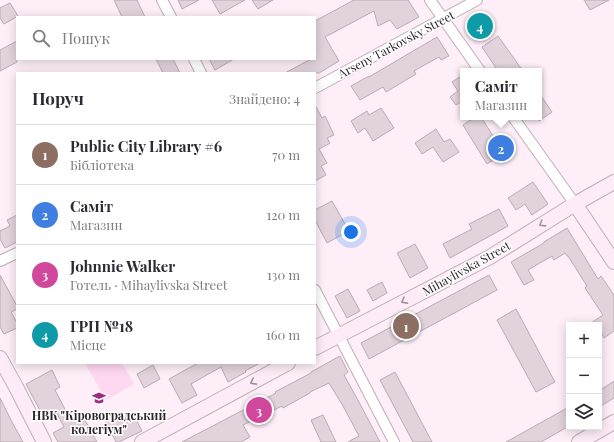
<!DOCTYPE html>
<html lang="uk">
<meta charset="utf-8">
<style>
body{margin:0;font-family:"Playfair Display",serif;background:#f2f2f3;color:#2b2b33}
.controls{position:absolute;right:12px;bottom:12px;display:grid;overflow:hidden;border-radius:0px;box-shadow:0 2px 10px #0003}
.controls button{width:36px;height:36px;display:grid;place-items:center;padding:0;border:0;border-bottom:1px solid #e1e1e2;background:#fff;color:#2b2b33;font:20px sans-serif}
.you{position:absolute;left:351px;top:232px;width:14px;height:14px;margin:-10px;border:3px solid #fff;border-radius:50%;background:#1a73e8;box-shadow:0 0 0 6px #1a73e833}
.badge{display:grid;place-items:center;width:26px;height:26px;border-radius:50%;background:#a12c86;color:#fff;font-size:13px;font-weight:700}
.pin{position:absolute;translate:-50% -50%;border:2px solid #fff;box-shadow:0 1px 4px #0006}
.popup{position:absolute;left:460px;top:68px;width:82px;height:52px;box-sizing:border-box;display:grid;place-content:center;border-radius:0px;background:#fff;filter:drop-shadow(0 1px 3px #0005);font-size:13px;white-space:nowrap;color:#7c7c81}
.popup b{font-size:15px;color:#2b2b33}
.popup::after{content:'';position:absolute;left:50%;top:100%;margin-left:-8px;border:8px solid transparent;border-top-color:#fff}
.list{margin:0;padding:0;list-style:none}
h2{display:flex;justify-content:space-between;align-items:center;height:52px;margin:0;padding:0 16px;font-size:17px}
h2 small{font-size:13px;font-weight:400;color:#7c7c81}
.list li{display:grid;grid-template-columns:26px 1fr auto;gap:12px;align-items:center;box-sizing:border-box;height:60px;padding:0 16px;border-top:1px solid #e1e1e2}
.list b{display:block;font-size:15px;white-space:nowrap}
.list p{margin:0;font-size:13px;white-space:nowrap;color:#7c7c81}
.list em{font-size:13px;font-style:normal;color:#7c7c81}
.icon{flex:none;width:22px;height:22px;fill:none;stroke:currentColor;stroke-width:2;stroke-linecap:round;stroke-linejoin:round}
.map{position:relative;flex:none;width:614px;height:442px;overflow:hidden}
.search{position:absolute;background:#fff;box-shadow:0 2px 10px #0003;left:16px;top:16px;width:300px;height:44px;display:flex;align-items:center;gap:10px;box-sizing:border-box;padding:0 14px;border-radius:0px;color:#7c7c81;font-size:15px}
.panel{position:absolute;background:#fff;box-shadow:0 2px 10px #0003;left:16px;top:72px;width:300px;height:292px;border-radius:0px}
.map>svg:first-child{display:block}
.green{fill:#fed7f1}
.building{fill:#e1d2dc;stroke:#baabb5}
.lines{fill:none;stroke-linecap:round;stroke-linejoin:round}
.street-casing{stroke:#beafb8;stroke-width:12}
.secondary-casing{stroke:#beafb8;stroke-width:16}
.street{stroke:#fff;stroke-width:10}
.secondary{stroke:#fdecf7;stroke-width:14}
.oneway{stroke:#9f939b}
.labels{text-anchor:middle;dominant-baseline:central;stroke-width:3;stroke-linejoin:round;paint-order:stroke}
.street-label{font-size:12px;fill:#2c262a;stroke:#fff}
.poi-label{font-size:12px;font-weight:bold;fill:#2c262a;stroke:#fff}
</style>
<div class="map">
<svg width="614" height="442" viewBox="0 0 614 442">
<rect width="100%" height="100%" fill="#fdeef8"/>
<path class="green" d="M85,363h37l12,21 -28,16z"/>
<path class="building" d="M114,0h23l8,17h-23z
M178,0h21l-17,9z
M212,0h33l-25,14z
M252,0h21l-15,9z
M354,0h54l11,17 -22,12 -7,-9 -12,6 -4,-15 -49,26 14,24 -20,12h-34l26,-14h4v-38z
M584,0h25l-19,10z
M10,3l8,13 -14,8 -4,-6v-10z
M482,18l5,8 -10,7 -5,-8z
M498,36l25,35h-25l-16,-24z
M437,37l12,19 -8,4 -2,-3 -25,14 2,3 -30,18 -3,-5 -23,13 -9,-14 18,-10v1z
M17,41v21l-17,9v-21z
M156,59h17l7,14h-17z
M209,59h25l-19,11z
M463,75v25l-7,5 -6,-8 8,-6 -6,-9z
M539,93l13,19 -13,9z
M315,105l7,13 3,-2 9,19 -7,3 3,5 -11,6 8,14 -6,3 5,9 -11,6z
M381,108l13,20 -21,13 -8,-13 -7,5 -7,-12 16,-10 2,4z
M475,117h6l23,36 -17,11 -24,-39z
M436,129l8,13 6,-3 9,13 -16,10 -10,-15 -11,7 -7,-11z
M533,182l15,22 -16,11 -7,-11 -9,6 -8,-12z
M332,201l17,30 -22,12 -12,-23v-10z
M499,209l9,17 -58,32 -7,-14 29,-15 -3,-5z
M17,215v27l-12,6 -5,-9v-8l10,-5 -3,-6z
M567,228l31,51 3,-3 13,19v36l-10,7 -5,-8v-5h-11l15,-10 -18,-27 2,-2 -19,-30h-1l-2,-3 -11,7 -2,-4 -24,14 6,10 -10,5 -13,-23 33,-19v-1z
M415,244l13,24 -18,10 -13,-25z
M0,275l17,31v3l-6,3 6,11v5l-13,6 -4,-7z
M489,275l8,15 -128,69 -8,-16z
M382,282l5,11 -14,8 -6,-11z
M348,289l12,22 -13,7 -12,-22z
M516,309l39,73 -19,10 -39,-72z
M340,356l8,16 -4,3 15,27 21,40h-32l11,-6 -16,-30 -14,-23 -19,9v1l-27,15 -1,-2 -39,19 7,12 -9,5h-59l94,-49 -1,-1 36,-19v-1z
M198,363h62l-15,8 1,1 -18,10 -7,-15 -30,17 6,11 -15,8 -13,-24z
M153,365l7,14 -16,9 -7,-14z
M52,370l8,17 -5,3 14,27 8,-4 5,9 3,-2 12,22h-39l-5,-9 11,-6 -8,-15 -12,6 -18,-34z
M395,372l37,70h-19l-33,-62z
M614,381v17l-15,9v-16z
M0,398l12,24 11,20h-23z
M569,407v19l-28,16h-35z
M115,412l5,9 13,-7 9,17 -23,11h-3l-12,-24z
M323,415l13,27h-15l-10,-22z"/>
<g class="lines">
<g class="street-casing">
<path id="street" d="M162,0l9,17
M430,0l50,71
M194,59l7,14
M315,88l162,-88
M513,117l62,87
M0,261l17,-8
M315,290l79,152"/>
</g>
<g class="secondary-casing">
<path id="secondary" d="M575,204l39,58
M315,348l175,-91 85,-53 39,-22
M0,358l16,29 28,55
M142,442l146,-79
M579,442l35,-20"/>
</g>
<use href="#street" class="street"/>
<use href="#secondary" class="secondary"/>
</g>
<defs><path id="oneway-chevron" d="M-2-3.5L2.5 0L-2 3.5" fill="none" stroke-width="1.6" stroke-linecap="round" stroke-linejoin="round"/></defs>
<g class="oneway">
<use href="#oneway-chevron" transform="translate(542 224) rotate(148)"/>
<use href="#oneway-chevron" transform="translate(404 301) rotate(152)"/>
<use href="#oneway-chevron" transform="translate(253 382) rotate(152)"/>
</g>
<defs>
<g id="school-bare" transform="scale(1.08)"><path d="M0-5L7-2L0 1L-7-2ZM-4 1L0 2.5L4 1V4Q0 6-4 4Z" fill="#a12c86" stroke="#fff" stroke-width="2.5" paint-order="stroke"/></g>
</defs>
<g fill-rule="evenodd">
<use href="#school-bare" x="99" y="398"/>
</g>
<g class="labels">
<g class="street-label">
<text transform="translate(396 44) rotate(-28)">Arseny Tarkovsky Street</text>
<text transform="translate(466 268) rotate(-29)">Mihaylivska Street</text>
</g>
<g class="poi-label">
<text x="99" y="415">НВК "Кіровоградський<tspan x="99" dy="14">колегіум"</tspan></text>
</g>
</g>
</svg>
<div class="controls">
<button>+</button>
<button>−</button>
<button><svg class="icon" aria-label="layers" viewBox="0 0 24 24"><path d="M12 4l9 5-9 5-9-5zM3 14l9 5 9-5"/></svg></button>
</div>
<div class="you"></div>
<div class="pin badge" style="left:406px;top:326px;background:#8d6e63">1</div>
<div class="pin badge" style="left:501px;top:148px;background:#3f7fe0">2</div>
<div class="popup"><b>Саміт</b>Магазин</div>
<div class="pin badge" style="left:259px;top:410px;background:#d1479c">3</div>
<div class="pin badge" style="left:480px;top:26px;background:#0f9aa8">4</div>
<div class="search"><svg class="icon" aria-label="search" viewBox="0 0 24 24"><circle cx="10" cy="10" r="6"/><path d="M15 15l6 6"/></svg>Пошук</div>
<section class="panel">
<h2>Поруч<small>Знайдено: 4</small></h2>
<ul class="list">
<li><span class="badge" style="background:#8d6e63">1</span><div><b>Public City Library #6</b><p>Бібліотека</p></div><em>70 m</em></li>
<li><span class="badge" style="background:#3f7fe0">2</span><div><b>Саміт</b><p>Магазин</p></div><em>120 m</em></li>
<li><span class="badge" style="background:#d1479c">3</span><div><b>Johnnie Walker</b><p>Готель · Mihaylivska Street</p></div><em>130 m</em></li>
<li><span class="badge" style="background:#0f9aa8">4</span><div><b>ГРП №18</b><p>Місце</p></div><em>160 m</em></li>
</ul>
</section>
</div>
